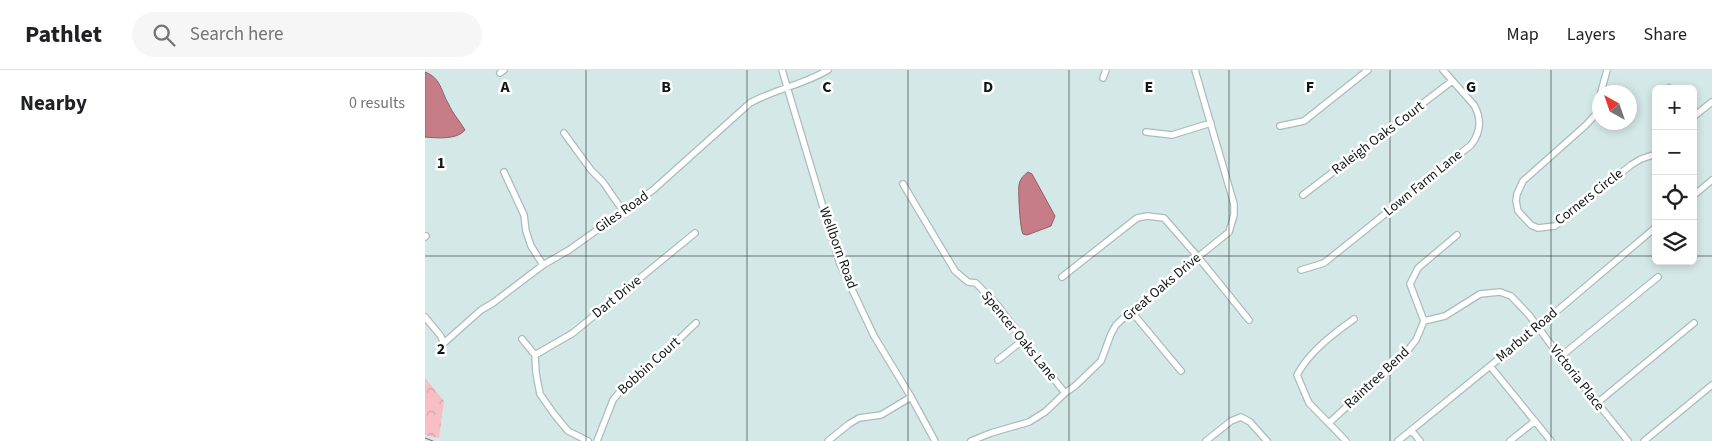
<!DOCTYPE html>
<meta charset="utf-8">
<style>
body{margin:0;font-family:"Source Sans 3",sans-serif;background:#f6f6f6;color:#202124}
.controls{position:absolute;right:15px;top:15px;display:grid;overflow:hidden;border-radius:8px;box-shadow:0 2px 8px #0003}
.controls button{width:45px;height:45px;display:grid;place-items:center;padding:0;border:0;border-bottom:1px solid #e0e0e0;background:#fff;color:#202124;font:25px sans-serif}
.compass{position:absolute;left:1167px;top:15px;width:45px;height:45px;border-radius:50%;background:#fff;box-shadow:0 2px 8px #0003;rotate:320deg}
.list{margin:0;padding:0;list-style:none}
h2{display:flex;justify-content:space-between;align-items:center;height:65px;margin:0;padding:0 20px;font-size:21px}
h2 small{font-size:16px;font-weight:400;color:#757577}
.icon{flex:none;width:28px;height:28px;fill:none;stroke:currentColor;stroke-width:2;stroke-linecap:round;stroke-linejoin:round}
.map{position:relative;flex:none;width:1287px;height:371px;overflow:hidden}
header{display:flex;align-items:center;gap:30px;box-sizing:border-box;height:70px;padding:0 25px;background:#fff;border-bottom:1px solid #e0e0e0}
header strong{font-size:24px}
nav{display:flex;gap:28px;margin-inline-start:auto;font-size:18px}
.search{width:350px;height:45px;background:#f6f6f6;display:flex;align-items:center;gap:12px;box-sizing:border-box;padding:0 18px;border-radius:28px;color:#757577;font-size:19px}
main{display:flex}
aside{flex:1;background:#fff}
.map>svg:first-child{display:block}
.forest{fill:url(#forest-crowns)}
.water{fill:#c67d88;stroke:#8f5e66}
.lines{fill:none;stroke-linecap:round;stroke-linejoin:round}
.stream{stroke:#8f5e66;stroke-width:1}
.minor-casing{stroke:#aabcbc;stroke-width:8}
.minor{stroke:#fff;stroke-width:5.5}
.grid{fill:none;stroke:#101717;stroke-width:1;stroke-opacity:0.55}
.labels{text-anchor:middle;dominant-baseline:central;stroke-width:5;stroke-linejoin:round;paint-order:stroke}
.street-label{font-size:14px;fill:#101717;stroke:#fff}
.grid-label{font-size:16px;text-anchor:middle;font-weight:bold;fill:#101717;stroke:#fff;stroke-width:5;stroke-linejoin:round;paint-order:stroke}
</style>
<header>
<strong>Pathlet</strong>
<div class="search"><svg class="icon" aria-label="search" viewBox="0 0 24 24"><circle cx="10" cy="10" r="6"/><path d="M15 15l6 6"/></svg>Search here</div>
<nav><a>Map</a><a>Layers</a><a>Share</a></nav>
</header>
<main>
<aside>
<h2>Nearby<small>0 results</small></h2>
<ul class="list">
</ul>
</aside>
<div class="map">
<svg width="1287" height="371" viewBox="0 0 1287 371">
<defs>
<pattern id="forest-crowns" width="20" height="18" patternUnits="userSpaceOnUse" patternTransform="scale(1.25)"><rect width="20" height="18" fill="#f8bec5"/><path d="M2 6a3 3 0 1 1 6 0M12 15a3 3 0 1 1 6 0" fill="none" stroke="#d4a3a8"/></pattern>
</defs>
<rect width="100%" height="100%" fill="#d4e8e7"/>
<path class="forest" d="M0,308l19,23 -5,37 -14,-3z"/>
<path class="water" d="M0,2c16,6 16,19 23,31 4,10 12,18 17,27 -8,10 -28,8 -40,7z
M603,102l4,2 23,42 -4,10 -24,9 -4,-1c-3,-5 -5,-42 -4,-49 1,-6 4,-9 9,-13z"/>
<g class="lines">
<path class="stream" d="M0,368l8,3"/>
<g class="minor-casing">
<path id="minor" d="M357,0l58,194 34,72 37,61 24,44
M75,3l4,-3
M678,8l3,-8
M1244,18l1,1
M1176,22l6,-22
M1174,33l-3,11 -10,11 -63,56 -6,13 -1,7 2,10 13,14 7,3 17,-2 76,-61 10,-6 15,-5
M1268,47l19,-15
M855,56l24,-5 64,-51
M721,62l26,3 39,-12
M139,63l27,37 12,12 20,29
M79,102l20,43 2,16 5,15 12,19
M478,114l52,87 13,11 8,1 23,24 24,33 42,53
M878,125l149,-114
M1268,126l19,-16
M0,167l1,-1
M876,200l23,-7 147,-118c10,-13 11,-26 3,-40l-31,-35
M637,207l75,-59 10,-2 17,2 34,39 51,63
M706,241l50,60
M0,247l15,18 4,8 37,-33 12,-7 50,-38 26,-15 84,-60 97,-87c25,-14 53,-18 78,-33
M999,251l21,-5 35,-22 20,-2 11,4 18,19 31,42 68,84
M97,269l13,16 1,18 4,21 14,20 14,17 20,10
M110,285l38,-22 122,-100
M1135,287l98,-80
M573,290l25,-20
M1065,296l61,75
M1172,333l97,-80
M904,353l79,-73 8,-10 8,-19 -14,-37 8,-16 39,-33
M986,360l9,11
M172,371l16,-41 9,-11 35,-29 39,-37
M403,371l21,-17 10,-6 22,-3 30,-18
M546,371l20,-8 38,-11 16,-10 20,-19 10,-7 26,-25 10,-27 5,-9 15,-14 98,-79 5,-17v-11l-39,-134
M781,371l25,-20 10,-4 9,5 17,19
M921,371l-37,-38 -12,-28c12,-23 36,-41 57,-56
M973,371l140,-114 118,-100
M1085,371l25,-20
M1219,371l68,-56"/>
</g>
<use href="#minor" class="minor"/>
</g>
<path class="grid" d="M161,0v371M322,0v371M483,0v371M644,0v371M804,0v371M965,0v371M1126,0v371M0,186h1231M1268,186h19"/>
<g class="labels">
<g class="street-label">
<text transform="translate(953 68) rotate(-37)">Raleigh Oaks Court</text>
<text transform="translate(998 113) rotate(-39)">Lown Farm Lane</text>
<text transform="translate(1164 127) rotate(-38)">Corners Circle</text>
<text transform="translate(197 142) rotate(-35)">Giles Road</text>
<text transform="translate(413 178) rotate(70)">Wellborn Road</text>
<text transform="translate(737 217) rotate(-40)">Great Oaks Drive</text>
<text transform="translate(192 227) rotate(-39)">Dart Drive</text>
<text transform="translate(1102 265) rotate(-40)">Marbut Road</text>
<text transform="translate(594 266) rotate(51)">Spencer Oaks Lane</text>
<text transform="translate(224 296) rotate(-42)">Bobbin Court</text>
<text transform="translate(952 308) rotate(-43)">Raintree Bend</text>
<text transform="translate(1152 308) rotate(52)">Victoria Place</text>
</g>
</g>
<g class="grid-label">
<text x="80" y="22">A</text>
<text x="241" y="22">B</text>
<text x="402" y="22">C</text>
<text x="563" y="22">D</text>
<text x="724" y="22">E</text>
<text x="885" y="22">F</text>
<text x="1046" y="22">G</text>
<text x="16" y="98">1</text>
<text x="16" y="284">2</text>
</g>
</svg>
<div class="controls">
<button>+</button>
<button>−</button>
<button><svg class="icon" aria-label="locate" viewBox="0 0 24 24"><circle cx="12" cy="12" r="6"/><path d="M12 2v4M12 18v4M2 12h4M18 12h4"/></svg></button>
<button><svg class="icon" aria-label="layers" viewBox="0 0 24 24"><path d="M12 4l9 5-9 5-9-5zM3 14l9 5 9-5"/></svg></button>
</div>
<svg class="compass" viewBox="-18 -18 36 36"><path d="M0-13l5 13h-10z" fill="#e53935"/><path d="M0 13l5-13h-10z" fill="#757577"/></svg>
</div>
</main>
